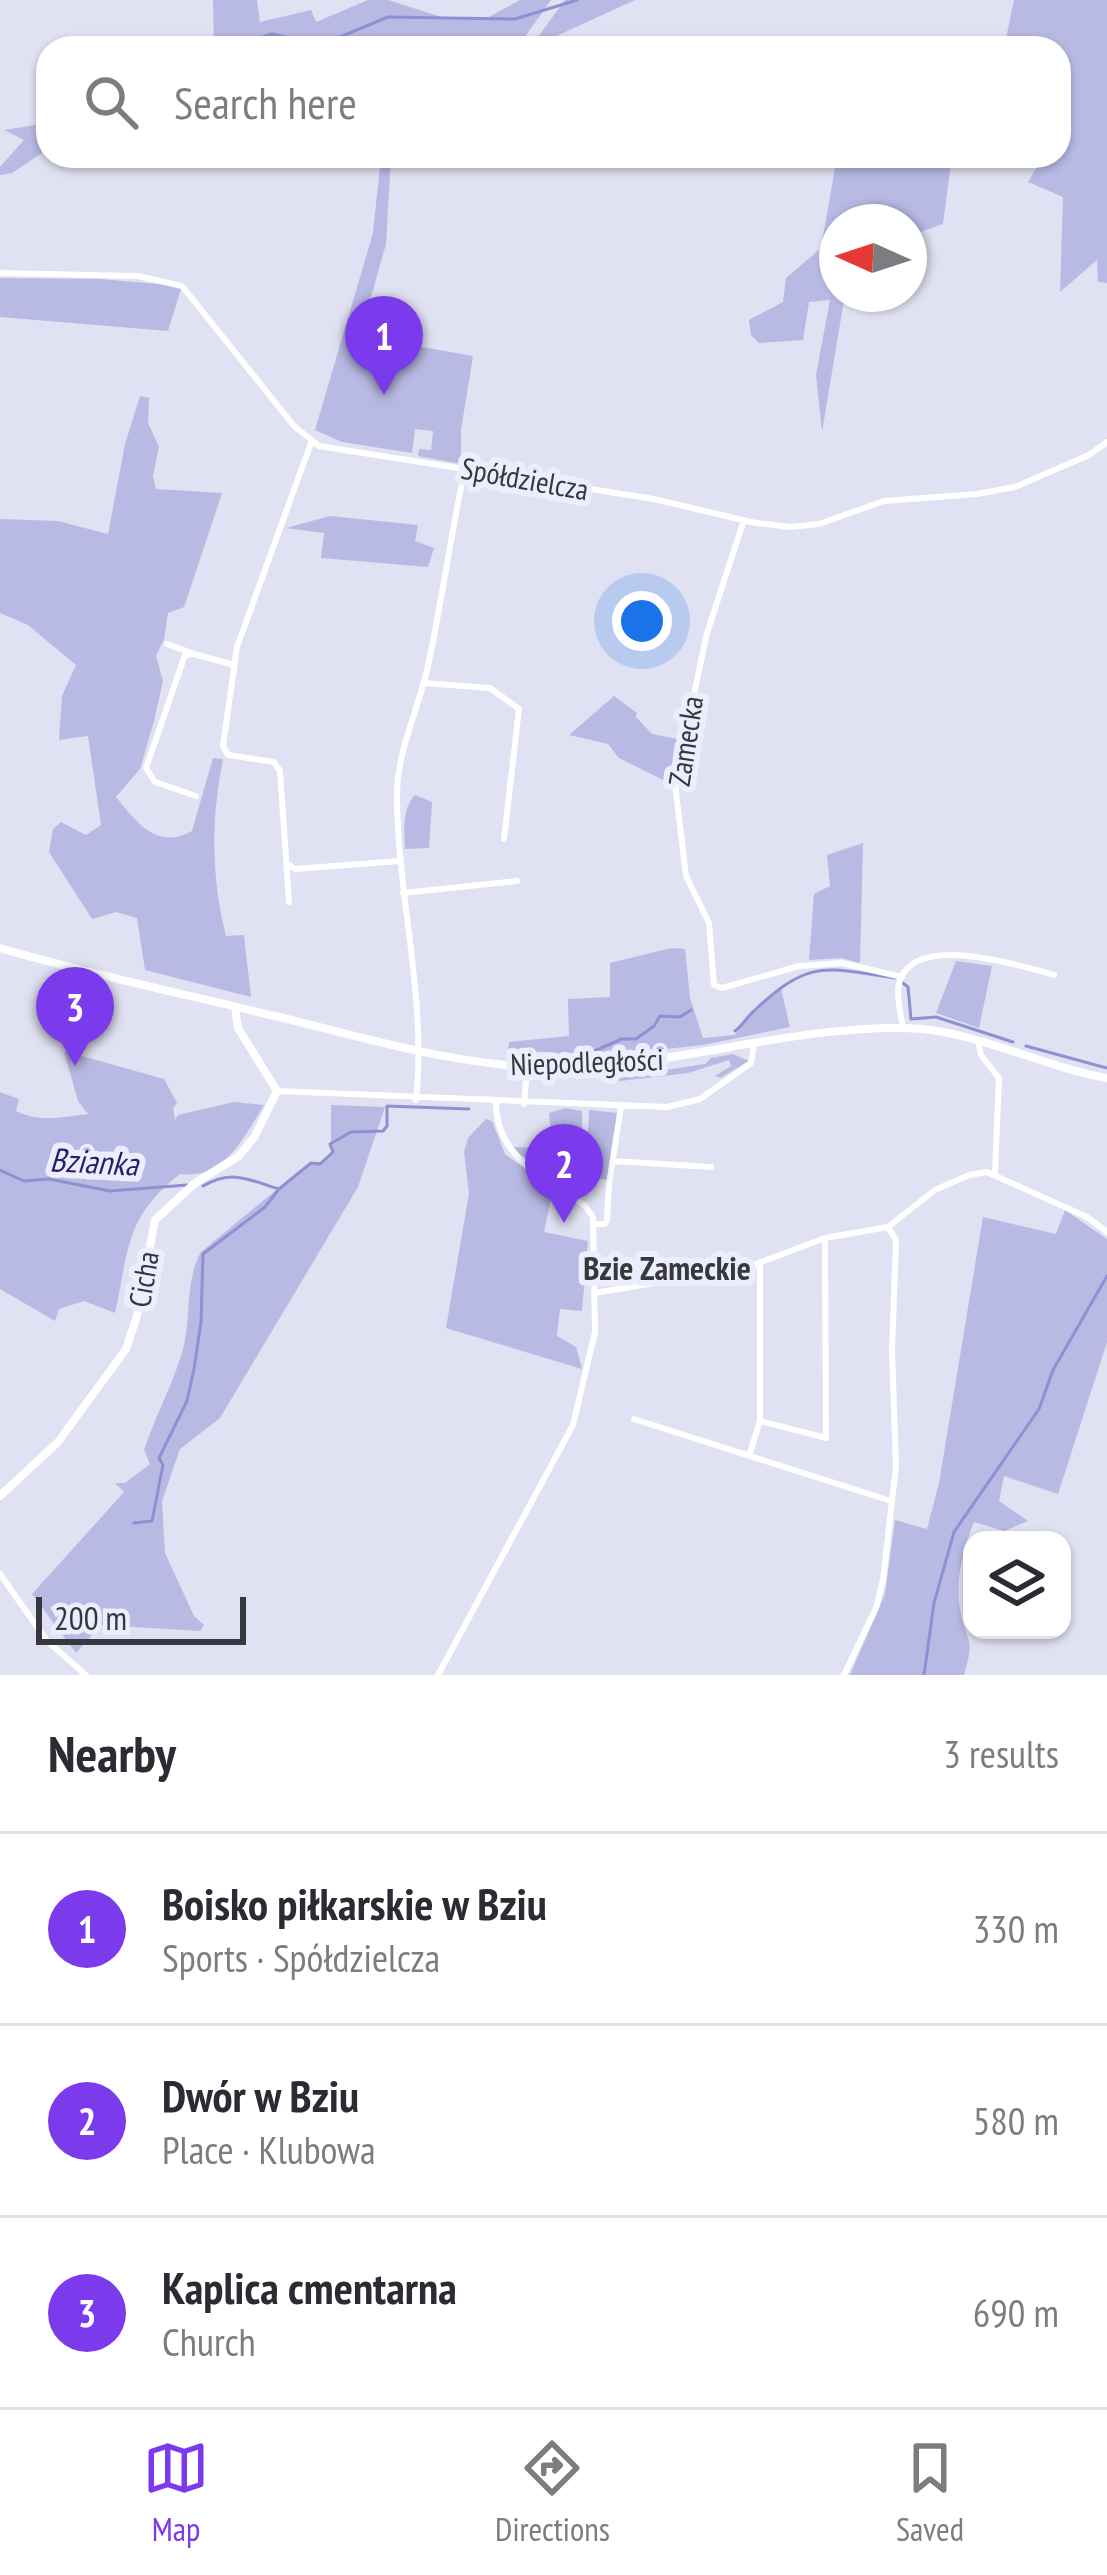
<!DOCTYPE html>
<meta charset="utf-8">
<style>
body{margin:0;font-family:"PT Sans Narrow",sans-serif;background:#f2f2f3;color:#2b2b33}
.controls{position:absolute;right:36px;bottom:36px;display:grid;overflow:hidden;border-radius:24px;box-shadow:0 3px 9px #0004}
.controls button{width:108px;height:108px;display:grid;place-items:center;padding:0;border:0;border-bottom:3px solid #e1e1e2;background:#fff;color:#2b2b33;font:60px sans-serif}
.compass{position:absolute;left:819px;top:204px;width:108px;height:108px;border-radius:50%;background:#fff;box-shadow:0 3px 9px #0004;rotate:273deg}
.scale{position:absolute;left:36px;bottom:30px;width:210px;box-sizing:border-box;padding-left:12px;border:6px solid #37373e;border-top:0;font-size:33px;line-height:42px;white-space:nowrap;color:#37373e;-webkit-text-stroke:9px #edeefd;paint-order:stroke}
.you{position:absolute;left:642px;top:621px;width:42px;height:42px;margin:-30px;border:9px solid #fff;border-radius:50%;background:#1a73e8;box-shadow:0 0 0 18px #1a73e833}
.badge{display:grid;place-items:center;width:78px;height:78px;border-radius:50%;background:#7c3aed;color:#fff;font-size:39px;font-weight:700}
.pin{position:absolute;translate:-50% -99px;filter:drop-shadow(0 3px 6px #0008)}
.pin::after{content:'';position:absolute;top:63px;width:42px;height:36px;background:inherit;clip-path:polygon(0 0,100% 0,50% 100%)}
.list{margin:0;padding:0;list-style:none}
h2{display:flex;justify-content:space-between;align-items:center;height:156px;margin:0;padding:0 48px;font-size:51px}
h2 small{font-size:39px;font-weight:400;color:#7c7c81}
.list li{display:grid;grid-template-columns:78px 1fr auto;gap:36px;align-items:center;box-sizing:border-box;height:192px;padding:0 48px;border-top:3px solid #e1e1e2}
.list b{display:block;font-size:45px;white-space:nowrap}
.list p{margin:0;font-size:39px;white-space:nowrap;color:#7c7c81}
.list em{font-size:39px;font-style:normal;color:#7c7c81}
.icon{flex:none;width:66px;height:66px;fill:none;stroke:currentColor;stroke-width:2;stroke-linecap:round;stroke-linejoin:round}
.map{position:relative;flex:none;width:1107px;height:1675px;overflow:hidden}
.search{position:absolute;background:#fff;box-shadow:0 3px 9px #0004;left:36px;right:36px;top:36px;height:132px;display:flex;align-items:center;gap:30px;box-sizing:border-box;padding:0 42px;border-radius:36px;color:#7c7c81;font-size:45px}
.sheet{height:732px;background:#fff}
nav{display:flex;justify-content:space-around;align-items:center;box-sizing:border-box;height:168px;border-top:3px solid #e1e1e2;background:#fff;font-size:33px;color:#7c7c81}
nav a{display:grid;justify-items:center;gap:6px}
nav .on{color:#7c3aed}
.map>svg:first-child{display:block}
.green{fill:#b8bae4}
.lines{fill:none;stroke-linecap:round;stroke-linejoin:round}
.stream{stroke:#8e90d2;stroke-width:3}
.minor{stroke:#fff;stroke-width:6}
.tertiary{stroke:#fff;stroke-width:8}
.labels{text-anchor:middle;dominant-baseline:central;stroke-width:12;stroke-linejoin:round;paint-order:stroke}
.street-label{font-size:30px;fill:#37373e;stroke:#edeefd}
.water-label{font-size:33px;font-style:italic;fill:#2a1e6b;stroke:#edeefd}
.neighbourhood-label{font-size:33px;font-weight:bold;fill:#37373e;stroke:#edeefd}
</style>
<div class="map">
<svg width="1107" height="1675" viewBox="0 0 1107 1675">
<rect width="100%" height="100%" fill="#e0e1f2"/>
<path class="green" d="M213,0h44l3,22 51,-12 5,12 52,-22h20l60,19 39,-1 33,-18h31l-34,48h-303z
M565,0h70l-94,43 -2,5h-9z
M1014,0h93v283l-9,-1 -1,-22 -37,32 3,-95 -35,-15 15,-26h16v-108h-55z
M48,123v26l-36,24 -12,2v-8l24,-27 -20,-10z
M381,156h10l-5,88 -26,92 113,20 -12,74v34l-43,-8 1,-7 12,1 2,-19 -18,-2 -3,24 -70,-11 -27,-12 58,-197z
M921,156h31l-9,68 -34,12v-14h-72v72h8l-23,138 -6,-57 14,-75 -21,2 -6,38 -44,3 -8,-8 -2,-15 34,-18 3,-24 35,-30 14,-80h25l2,-7 26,7z
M0,278l100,1 82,7 -14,45 -168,-14z
M140,396l9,2 -1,25 11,24 -6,29 3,13 66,4 -38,114 -16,6 -4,26 -8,17 7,25 -9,40 -14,48 -24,28c22,27 41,53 76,34l21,-73 10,1c-12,61 -12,117 3,177l18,-1 7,62 -106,-27 -8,-52 -21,-6 -24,7 -43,-67 4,-23 8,-7 25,13 15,-10 -13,-89 -29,4 3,-44 14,-31 -48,-40 -28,-12v-94l58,2 50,13 17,-90z
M330,516l88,9 -3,16 19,7 -6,19 -107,-9 3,-25 -38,-5z
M614,696l23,17 -1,4 16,17 26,5 -9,44 -50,-25 -11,-14 -39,-9z
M415,795l17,7 -3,46 -24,1c-1,-18 -3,-41 10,-54z
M863,843l-3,120 -19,-5 -32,2 5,-66 16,-8 -3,-31z
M671,948l14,1 5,49 13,40 32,-3 16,-23 30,-23 9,38 -87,18 -132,14 -20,-7 -43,-1 1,-9 60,-6 -1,-37 42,-2v-34z
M956,961l36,5 -13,62 -43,-15z
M64,1051l100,28 13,24 -4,5 2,12 3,-5 56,-13 30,3c-20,32 -40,75 -84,69 -55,43 -51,75 -65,139l-31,-12 -25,8 -4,12 -55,-32v-197l19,7 -3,12c26,12 45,6 72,3l-10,-13z
M733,1054l16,7 -29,17 -5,-2 16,-10 -2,-6 -41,13 -76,9v-4l93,-14 6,-6z
M331,1105l54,2 -27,80 -138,231 -40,31 -18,52 3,52 29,63 10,9 -4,6 -99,-6 -25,28 -44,-59 92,-102 -9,-9h10l25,-19 -6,-14c11,-33 28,-64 38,-97 10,-33 2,-71 19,-101l109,-90h11l10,-8z
M565,1108l17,3v23l-12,3 -3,9h-7v23l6,1v7h10v9l-6,5 -60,-44 42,1 -3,-35z
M589,1110l29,3 -10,67 -15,-2 2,-31 -7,-11z
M486,1119l6,2 13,33 48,35 -9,43 44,9 -6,70 -22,-2 -3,27 19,11 6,22 -136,-41 23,-135 -5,-41 4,-14z
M1065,1210l42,29v103l-49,152 -54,-18 -5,25 29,20 -24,10 -30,-9c-11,28 -19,56 -14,87 6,36 16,25 4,66h-114l35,-81 10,-74 32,9 12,-46 44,-266 73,17z"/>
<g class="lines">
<path class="stream" d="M226,48l46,-14 23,5 45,-2 48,-20 127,2 62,-19
M903,983l5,4 3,32 25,-2 77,25
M735,1031c7,-5 12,-14 19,-20 56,-53 71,-43 141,-33
M1026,1046l81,22
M558,1057l27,-2 37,-16h14l18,-13 6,-10 20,1 11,-7
M0,1170l24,11 25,-2 61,12 77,-6
M203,1186c30,-17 46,-6 76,3l32,-26 9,1 13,-12 -3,-8 21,-12 32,-1 4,-5v-20l82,3
M134,1523l18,-2 11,-56 -4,-7 28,-57 7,-32 7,-47 2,-68 62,-47 14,-18
M924,1675l10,-72 20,-71 85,-123 14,-39 54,-94"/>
<path class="minor" d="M0,273l138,3 44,10 112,140 25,20 335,53 97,23 39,5 29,-3 65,-23 93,-7 38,-7 74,-32 18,-13
M744,520l-37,113 -32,151 11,92 23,47 5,62 8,3 77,-22 43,-3 60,14
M167,644l25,9
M424,683l66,5 29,21 -15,130
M196,796l-41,-14 -9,-14 39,-113 9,-1 40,11
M289,865l6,4 105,-8
M403,893l114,-12
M289,902l-9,-131 -6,-9 -46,-7 -5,-9 14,-99 74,-204
M903,1028c-2,-14 -8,-35 -3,-48 17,-47 119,-15 154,-5
M978,1041l3,14 18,23 -4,94
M277,1091l390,16 33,-8 51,-36 3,-19
M416,1100c11,-101 -18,-200 -19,-301 -1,-46 21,-88 31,-133 14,-66 23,-132 37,-198
M524,1104l3,-37
M613,1161l98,6
M596,1224h9l2,-4 2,-36 12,-77
M760,1263v158l66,17 -1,-200
M595,1293l153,-26 77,-29 63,-11 47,-37 34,-15 18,-3 100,45 20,15
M634,1419l257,82
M749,1456l11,-35
M0,1574l47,67 39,34
M438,1675l135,-250 22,-93 -2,-115 -8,-11c-40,-29 -89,-48 -89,-103
M844,1675l32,-67 7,-28 13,-114 -4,-115 4,-111 -8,-13"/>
<path class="tertiary" d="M0,948c93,27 189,47 283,70 83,20 165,45 250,49 126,6 246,-41 371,-39 70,1 135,38 203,50
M0,1496l58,-54 68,-93 11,-33 18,-96 40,-37 44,-27 16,-20 22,-45 -39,-63 -3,-21"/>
</g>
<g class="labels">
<g class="street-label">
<text transform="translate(525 478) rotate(10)">Spółdzielcza</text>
<text transform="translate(685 741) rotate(-81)">Zamecka</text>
<text transform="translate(587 1061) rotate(-2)">Niepodległości</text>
<text transform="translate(143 1279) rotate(-80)">Cicha</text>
</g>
<g class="water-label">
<text transform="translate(94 1161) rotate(3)">Bzianka</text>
</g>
<g class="neighbourhood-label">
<text x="667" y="1267">Bzie Zameckie</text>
</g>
</g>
</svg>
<div class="controls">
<button><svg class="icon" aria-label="layers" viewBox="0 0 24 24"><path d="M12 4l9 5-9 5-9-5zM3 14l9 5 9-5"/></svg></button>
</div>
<svg class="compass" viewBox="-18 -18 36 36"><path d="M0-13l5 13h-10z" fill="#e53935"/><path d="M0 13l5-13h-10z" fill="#7c7c81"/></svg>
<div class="scale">200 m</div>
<div class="you"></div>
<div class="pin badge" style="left:384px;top:395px">1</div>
<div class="pin badge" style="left:564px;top:1223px">2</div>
<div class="pin badge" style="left:75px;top:1066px">3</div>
<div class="search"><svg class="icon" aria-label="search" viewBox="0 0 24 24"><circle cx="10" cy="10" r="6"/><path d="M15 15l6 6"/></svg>Search here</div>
</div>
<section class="sheet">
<h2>Nearby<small>3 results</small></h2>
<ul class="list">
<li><span class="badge">1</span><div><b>Boisko piłkarskie w Bziu</b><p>Sports · Spółdzielcza</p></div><em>330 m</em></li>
<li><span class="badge">2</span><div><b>Dwór w Bziu</b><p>Place · Klubowa</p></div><em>580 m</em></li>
<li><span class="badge">3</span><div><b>Kaplica cmentarna</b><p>Church</p></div><em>690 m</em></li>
</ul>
</section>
<nav>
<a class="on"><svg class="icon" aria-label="map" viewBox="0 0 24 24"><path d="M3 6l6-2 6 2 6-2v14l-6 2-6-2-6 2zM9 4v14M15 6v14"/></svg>Map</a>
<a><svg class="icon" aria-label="directions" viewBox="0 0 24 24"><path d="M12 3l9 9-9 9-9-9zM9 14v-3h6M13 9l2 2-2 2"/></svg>Directions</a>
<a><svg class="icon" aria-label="saved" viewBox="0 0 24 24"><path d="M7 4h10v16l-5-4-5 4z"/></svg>Saved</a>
</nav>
